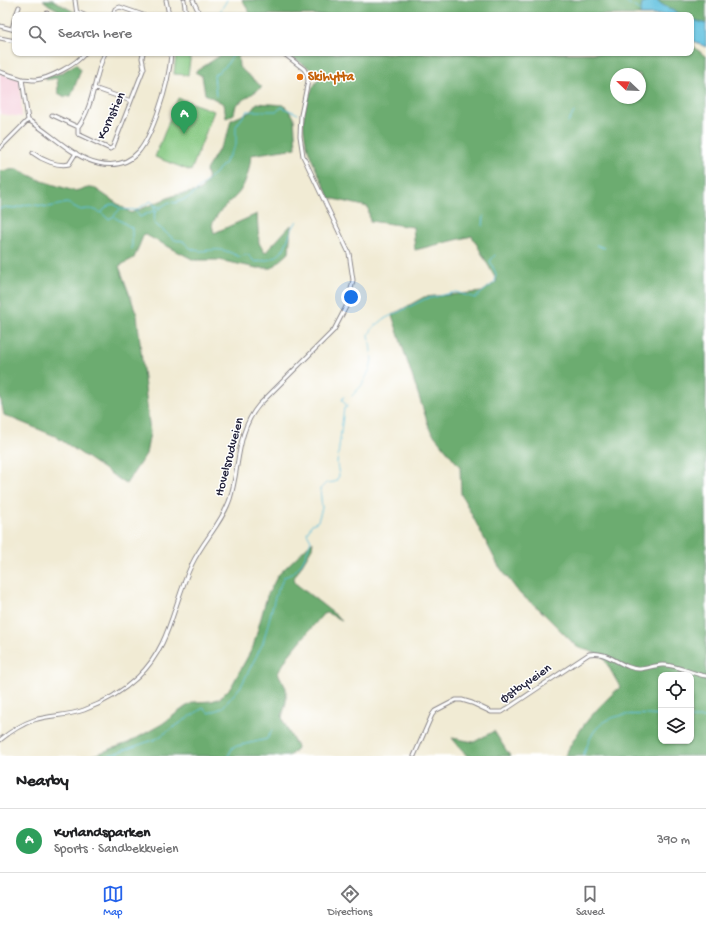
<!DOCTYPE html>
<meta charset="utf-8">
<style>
body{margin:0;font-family:"Gochi Hand",sans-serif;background:#f2f2f2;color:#202124}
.controls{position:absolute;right:12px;bottom:12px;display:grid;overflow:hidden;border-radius:8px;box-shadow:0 1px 3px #0004}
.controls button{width:36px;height:36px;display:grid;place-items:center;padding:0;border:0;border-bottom:1px solid #e0e0e0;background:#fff;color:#202124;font:20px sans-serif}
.compass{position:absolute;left:610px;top:68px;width:36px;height:36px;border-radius:50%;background:#fff;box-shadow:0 1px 3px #0004;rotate:293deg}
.you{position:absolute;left:351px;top:297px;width:14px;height:14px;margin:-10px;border:3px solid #fff;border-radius:50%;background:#1a73e8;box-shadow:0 0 0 6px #1a73e833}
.badge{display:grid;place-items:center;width:26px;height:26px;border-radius:50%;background:#2563eb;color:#fff;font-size:13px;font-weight:700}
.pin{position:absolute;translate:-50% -33px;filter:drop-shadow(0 1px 2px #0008)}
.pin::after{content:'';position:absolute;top:21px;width:14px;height:12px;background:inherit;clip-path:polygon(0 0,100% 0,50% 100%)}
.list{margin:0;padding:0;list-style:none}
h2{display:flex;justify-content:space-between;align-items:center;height:52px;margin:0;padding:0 16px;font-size:17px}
h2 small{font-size:13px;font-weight:400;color:#757577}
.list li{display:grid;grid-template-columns:26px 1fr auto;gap:12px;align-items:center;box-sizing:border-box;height:64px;padding:0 16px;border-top:1px solid #e0e0e0}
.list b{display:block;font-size:15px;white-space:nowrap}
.list p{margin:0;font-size:13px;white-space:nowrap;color:#757577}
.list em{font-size:13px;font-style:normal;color:#757577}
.icon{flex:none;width:22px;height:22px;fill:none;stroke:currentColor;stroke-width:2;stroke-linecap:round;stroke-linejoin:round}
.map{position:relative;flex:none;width:706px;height:756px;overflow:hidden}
.search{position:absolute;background:#fff;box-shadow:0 1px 3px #0004;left:12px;right:12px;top:12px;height:44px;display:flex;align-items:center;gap:10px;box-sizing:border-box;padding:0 14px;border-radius:8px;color:#757577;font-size:15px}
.sheet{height:116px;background:#fff}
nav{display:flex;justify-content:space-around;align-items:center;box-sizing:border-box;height:56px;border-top:1px solid #e0e0e0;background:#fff;font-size:11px;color:#757577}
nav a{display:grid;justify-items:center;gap:2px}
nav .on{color:#2563eb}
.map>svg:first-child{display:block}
.built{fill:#f5cfdb}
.green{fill:#85c881;stroke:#54755e}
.forest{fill:#6cac6f;stroke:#476755;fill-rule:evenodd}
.water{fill:#61c1df;stroke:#42728d}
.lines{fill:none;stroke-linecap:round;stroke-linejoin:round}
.stream{stroke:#61c1df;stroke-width:1}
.street-casing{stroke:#8a8688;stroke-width:5}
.street{stroke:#fff;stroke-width:3}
.food-dot{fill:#e8710a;stroke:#fff;stroke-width:1.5}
.labels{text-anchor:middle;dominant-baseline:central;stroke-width:3;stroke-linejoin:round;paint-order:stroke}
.food-label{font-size:13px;font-weight:bold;fill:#c56008;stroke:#fff;text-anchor:start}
.street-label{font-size:13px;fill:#22223b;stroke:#fff}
</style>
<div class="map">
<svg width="706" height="756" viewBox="0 0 706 756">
<rect width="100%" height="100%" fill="#fff"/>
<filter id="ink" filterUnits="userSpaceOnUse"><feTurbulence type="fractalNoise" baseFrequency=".025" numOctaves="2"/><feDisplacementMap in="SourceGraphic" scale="8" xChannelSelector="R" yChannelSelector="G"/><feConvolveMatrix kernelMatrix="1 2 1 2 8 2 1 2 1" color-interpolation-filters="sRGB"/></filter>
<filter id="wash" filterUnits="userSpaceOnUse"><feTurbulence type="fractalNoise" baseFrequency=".012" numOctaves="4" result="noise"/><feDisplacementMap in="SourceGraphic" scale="16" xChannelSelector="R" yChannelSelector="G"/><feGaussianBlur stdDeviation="0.9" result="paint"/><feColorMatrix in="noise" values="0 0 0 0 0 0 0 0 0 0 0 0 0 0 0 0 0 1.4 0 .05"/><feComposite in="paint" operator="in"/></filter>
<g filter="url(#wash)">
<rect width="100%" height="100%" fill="#f1ebd4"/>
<path class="built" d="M0,73l20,6 2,38 -22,-3z"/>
<path class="green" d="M176,53h15l-3,22 -14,-1z
M178,98l36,13 -23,60 -36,-14z"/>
<path class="forest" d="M43,0h10l21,12 1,3h-13l-2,-4 -11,-6z
M242,0h407l-5,2 14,13h-407z
M657,0h49v24l-15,-5v-4c-12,0 -26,-5 -34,-15z
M691,44l15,13v699h-141c13,-28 32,-48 55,-69l-18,-32 -25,-8 -39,-39 -18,-14 -22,-29 -37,-71 -1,-27 -30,-37 -38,-115 32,-18 58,-5 15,-11 -25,-45 -57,14 -2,-23 -43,-6 -2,-14 -38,-9c-20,-42 -42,-76 -11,-120 -5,-9 -24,-18 -34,-25h406zM616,74h24v24h-24zM661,675h30v66h-30z
M220,53h18l1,14 23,20 -26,18 -2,9 -8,4 -2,-14 -19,-10 -3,-18 -7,-4 26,-17z
M76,64l5,6 -10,26 -6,1 -7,-4 -1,-15 -11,2v-3l15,-4z
M257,103l27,2 10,12 2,31 -45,7c-1,13 -5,31 -15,41 -10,11 -18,14 -24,29l2,8 43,-19 2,29 6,10 26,-28 -2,28 -17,15h-15l-38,-8h-25l-50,-26 -10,24 -15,8 18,49 13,118 -4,21 -20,30 -71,-48 -51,-21 -4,-19v-225l17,-2 25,12 32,10 19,-4 38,26 44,-18 25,-4 8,-11 -2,-10 21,-34 4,-16 19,-8z
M313,541l-1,7 -18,30 1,5 47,37 -15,-7 -4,1 -35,42 -10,17 8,15v14l-4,15 2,6 13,24 -1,3 -7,6h-198l37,-13 34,-19 23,-17 9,-5 18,-1 8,-3 11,-11 22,-40 14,-51 11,-21z
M494,731l16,25h-43l-15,-18 22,4z"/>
<path class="water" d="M649,0h8l4,4 20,11h-41l2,-11z
M691,19l15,5v23l-15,-7z"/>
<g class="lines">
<path class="stream" d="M622,0l18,10
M218,15l9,-15
M216,96l-2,-21 12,-9 8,-13
M568,123l6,-11
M155,206l-1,17 21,17 8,1c14,18 25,5 43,10 4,1 9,4 14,6l7,-3 8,8c36,-4 26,-17 42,-41
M0,209l4,-2 11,1 14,-4 20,3 18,-4 14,7c11,-3 20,1 27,9l5,-2 7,-8 15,1 5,7 13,-6 3,1 5,-5 8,-5 6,1 15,-6 33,-32 13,-20v-19l11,-15h30l5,-4 16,7
M136,210l15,-9 4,5 5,1
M102,212l7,-7 5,-1 6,4
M114,217l18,11v21
M483,226l1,-10
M596,245l8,3
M352,396l10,-11 8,-16 2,-9 -3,-26 4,-6 11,-9 41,-20 31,-7 19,6 20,-16 1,-8 -6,-13 5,-6
M691,718h15
M107,756l49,-17 47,-31 6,5 13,-5 19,-22 22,-43 12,-46 9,-20c17,-5 22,-22 27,-37l-4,-7 4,-8 7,-4 4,-13 -2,-19 6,-6 9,-1 4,-6 -2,-13 7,-55 3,-1 -5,-8 2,-2
M228,756l5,-9 34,-8 5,-9
M583,756c3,-7 6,-16 10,-23 16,-23 44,-19 68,-17"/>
</g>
</g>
<g filter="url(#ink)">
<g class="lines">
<g class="street-casing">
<path id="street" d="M75,0l2,15
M166,0l3,15
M184,0l2,15
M193,0l7,15
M77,12l7,3
M47,13v2
M16,15l3,-8
M113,15l2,-6 5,-2 23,8
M0,26l15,4
M12,29l3,-12
M0,38l15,3
M0,72l22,7 6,41
M22,79c4,0 9,1 13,1 14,-1 42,-16 50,-27
M94,88l37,13
M52,115l26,12c16,-21 16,-51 27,-74
M28,120c23,13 44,37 70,43 38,9 50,-22 60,-51 7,-20 12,-38 13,-59
M78,127v7l32,15 3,-2 31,-79 -2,-10 1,-5
M0,148l28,-28
M33,153c9,7 25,14 36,11l7,-11
M0,740c10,-8 22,-16 34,-20 16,-5 34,-4 50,-10 19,-7 39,-19 54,-33 33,-31 35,-74 54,-113 11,-23 30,-41 38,-65 10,-32 6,-67 29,-94l75,-75 14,-27 5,-23 -4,-27 -46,-97 -3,-20 1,-21 7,-34 -1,-7 -3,-5 -21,-16
M414,756l18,-41 3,-4 21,-11h6l10,3 19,9h11l87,-58c16,-3 26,8 40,13 12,5 20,-1 33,-2 14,-1 29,9 44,11"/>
</g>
<use href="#street" class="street"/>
</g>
</g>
<circle class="food-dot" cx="300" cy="77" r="4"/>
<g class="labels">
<g class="food-label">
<text x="308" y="77">Skihytta</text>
</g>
<g class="street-label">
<text transform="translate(112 116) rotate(-65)">Kornstien</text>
<text transform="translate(230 457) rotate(-75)">Hovelsrudveien</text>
<text transform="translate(526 684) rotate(-35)">Østbyveien</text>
</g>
</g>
</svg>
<div class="controls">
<button><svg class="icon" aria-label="locate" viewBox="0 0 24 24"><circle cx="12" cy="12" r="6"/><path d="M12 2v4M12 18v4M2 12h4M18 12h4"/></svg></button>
<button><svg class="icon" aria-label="layers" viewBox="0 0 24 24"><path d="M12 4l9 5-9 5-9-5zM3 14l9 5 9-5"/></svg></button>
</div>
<svg class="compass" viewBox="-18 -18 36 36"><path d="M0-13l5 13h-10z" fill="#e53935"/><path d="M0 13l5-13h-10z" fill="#757577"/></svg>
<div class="you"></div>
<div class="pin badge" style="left:184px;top:134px;background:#2e9e5b">A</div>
<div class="search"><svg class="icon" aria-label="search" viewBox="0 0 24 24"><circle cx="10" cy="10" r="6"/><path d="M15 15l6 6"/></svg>Search here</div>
</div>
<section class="sheet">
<h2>Nearby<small></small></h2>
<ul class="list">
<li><span class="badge" style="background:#2e9e5b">A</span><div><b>Kurlandsparken</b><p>Sports · Sandbekkveien</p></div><em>390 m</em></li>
</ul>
</section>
<nav>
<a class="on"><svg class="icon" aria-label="map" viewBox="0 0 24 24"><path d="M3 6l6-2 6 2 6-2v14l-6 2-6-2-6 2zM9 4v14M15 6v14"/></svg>Map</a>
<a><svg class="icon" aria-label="directions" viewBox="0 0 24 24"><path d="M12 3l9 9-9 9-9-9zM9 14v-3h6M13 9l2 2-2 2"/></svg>Directions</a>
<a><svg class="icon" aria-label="saved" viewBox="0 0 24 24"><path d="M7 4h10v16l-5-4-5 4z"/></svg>Saved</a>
</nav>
